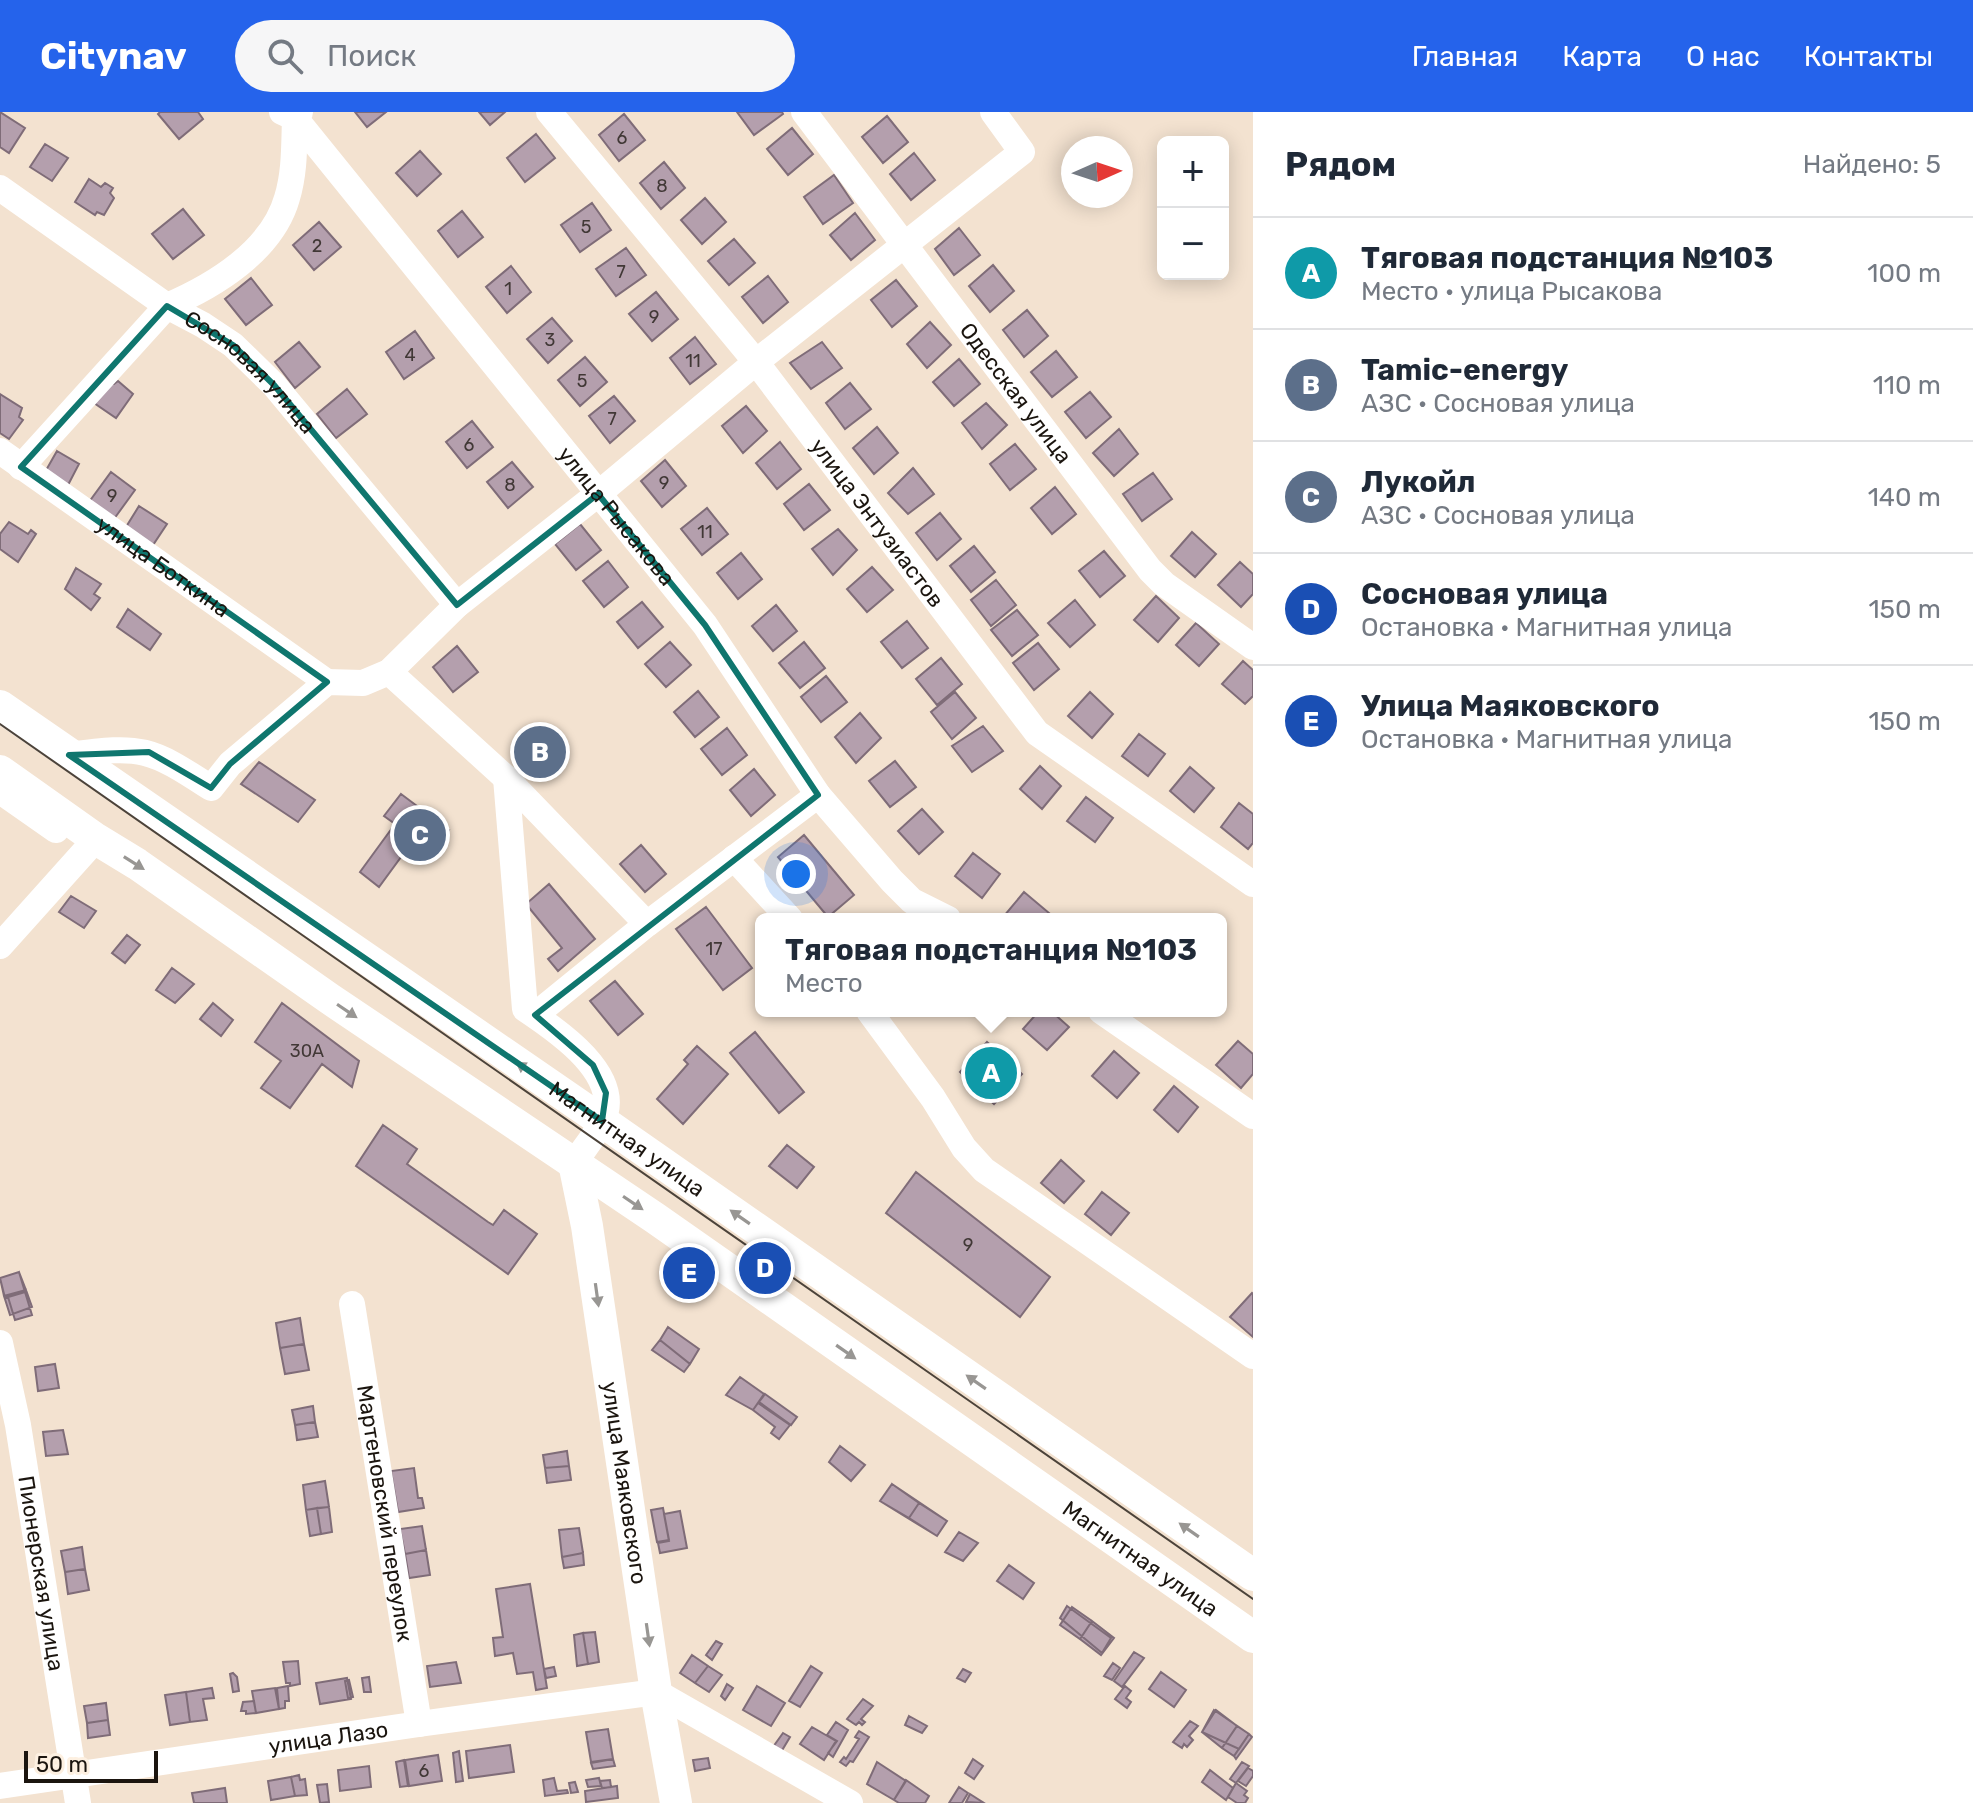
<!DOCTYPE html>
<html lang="ru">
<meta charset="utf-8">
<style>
body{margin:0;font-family:Rubik,sans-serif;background:#f6f6f7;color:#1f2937}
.controls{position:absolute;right:24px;top:24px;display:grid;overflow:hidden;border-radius:12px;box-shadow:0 4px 20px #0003}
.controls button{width:72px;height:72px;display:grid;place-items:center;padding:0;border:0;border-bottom:2px solid #e0e1e3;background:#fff;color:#1f2937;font:40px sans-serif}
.compass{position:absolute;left:1061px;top:24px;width:72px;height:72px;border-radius:50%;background:#fff;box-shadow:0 4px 20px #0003;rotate:87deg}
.scale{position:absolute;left:24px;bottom:20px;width:134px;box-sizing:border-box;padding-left:8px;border:4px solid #1b150f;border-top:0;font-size:22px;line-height:28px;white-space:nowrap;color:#1b150f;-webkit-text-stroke:6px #fdf0e1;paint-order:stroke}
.you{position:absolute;left:796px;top:762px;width:28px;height:28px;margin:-20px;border:6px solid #fff;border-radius:50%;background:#1a73e8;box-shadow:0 0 0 12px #1a73e833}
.badge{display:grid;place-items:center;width:52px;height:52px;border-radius:50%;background:#2563eb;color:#fff;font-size:26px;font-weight:700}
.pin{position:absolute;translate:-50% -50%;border:4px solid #fff;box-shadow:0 2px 8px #0006}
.popup{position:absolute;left:755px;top:801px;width:472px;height:104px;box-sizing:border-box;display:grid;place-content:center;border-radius:12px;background:#fff;filter:drop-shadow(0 2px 6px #0005);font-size:26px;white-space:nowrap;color:#747a83}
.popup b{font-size:30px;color:#1f2937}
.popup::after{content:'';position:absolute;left:50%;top:100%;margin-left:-16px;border:16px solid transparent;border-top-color:#fff}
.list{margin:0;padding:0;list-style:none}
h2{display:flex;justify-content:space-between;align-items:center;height:104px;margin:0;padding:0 32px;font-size:34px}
h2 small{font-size:26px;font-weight:400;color:#747a83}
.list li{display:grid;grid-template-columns:52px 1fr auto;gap:24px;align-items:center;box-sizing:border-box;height:112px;padding:0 32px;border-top:2px solid #e0e1e3}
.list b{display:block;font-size:30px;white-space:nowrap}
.list p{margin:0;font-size:26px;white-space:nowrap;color:#747a83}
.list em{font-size:26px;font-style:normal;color:#747a83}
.icon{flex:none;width:44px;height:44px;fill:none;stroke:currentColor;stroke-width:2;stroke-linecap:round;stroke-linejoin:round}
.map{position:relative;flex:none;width:1253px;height:1691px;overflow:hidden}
header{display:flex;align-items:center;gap:48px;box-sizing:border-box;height:112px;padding:0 40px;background:#2563eb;color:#fff}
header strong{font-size:38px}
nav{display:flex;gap:44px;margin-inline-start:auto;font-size:28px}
.search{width:560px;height:72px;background:#f6f6f7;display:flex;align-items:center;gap:20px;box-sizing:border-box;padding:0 28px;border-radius:44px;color:#747a83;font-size:30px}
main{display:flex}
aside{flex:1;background:#fff}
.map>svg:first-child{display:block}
.building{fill:#b49fad;stroke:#7f6c78;stroke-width:2}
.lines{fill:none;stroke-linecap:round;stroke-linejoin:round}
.minor{stroke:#fff;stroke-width:26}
.major{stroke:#fff;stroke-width:32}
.tram{stroke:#4c433a;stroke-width:2}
.oneway{fill:#989693}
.marked{fill:none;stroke:#0f766e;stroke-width:6;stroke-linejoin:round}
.labels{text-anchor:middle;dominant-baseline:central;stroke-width:6;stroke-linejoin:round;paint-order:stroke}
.number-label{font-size:18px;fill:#413836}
.street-label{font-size:22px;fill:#1b150f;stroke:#fdf0e1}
</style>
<header>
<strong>Citynav</strong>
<div class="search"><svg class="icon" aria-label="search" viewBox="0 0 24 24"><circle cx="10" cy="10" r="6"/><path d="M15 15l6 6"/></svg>Поиск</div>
<nav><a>Главная</a><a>Карта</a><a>О нас</a><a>Контакты</a></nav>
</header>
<main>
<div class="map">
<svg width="1253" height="1691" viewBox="0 0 1253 1691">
<rect width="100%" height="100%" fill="#f3e2d0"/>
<path class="building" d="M0,0l25,16 -16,25 -9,-6z
M160,0h38l5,7 -24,20 -21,-25z
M355,0h31l-19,15z
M479,0h26l-15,13z
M737,0h45l1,2 -29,21z
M624,2l21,26 -26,21 -20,-26z
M887,4l21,26 -25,21 -21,-26z
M792,16l21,26 -25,21 -21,-26z
M536,22l19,24 -30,24 -18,-24z
M45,32l23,14 -16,23 -22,-14z
M420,39l21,23 -24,22 -21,-23z
M914,41l21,27 -24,20 -21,-26z
M664,50l21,26 -24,21 -21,-26z
M834,63l19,28 -30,21 -19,-27z
M89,67l12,8 4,-4 8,5 -3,5 4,5 -10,17 -7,-3 -2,3 -20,-13z
M705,86l21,24 -24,22 -21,-24z
M592,91l19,27 -31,22 -19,-27z
M183,97l21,26 -31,24 -21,-25z
M462,99l21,26 -25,20 -20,-26z
M855,101l20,27 -24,20 -21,-25z
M319,110l22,25 -27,23 -21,-25z
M959,116l21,27 -26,20 -19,-26z
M734,127l21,24 -26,22 -21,-24z
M626,136l20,27 -30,21 -20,-27z
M993,153l21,26 -24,21 -21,-26z
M511,154l20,26 -24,21 -21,-26z
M768,164l20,26 -25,21 -21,-26z
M251,166l21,27 -26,20 -21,-26z
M896,168l21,26 -25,21 -21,-27z
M656,180l22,27 -26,22 -23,-27z
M1027,198l21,26 -24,21 -21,-27z
M552,206l20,23 -24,22 -21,-24z
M930,210l21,23 -24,23 -20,-24z
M415,219l19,27 -30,21 -18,-27z
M695,225l21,27 -26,20 -20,-26z
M299,230l21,25 -25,21 -20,-26z
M822,230l20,26 -31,21 -21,-26z
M1056,239l21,26 -25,20 -21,-25z
M585,245l22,25 -27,24 -22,-26z
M959,247l21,25 -26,22 -21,-24z
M118,269l15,13 -17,24 -22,-15 14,-20 6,1z
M850,271l21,26 -26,20 -19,-26z
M347,277l20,25 -31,24 -19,-24z
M1090,280l21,25 -25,21 -21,-26z
M0,282l22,14 -3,9 4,3 -14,19 -9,-6z
M614,284l21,25 -25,22 -21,-27z
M986,291l21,22 -25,24 -20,-26z
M746,294l21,25 -24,22 -21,-27z
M472,309l21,26 -26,21 -21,-26z
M877,315l21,26 -24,21 -21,-26z
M1119,317l19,25 -24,22 -21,-23z
M780,330l21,27 -24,20 -21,-26z
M1015,332l21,25 -26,21 -20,-26z
M57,339l22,13 -11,21 -23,-13z
M665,348l21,26 -24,21 -21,-26z
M512,350l21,25 -25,21 -21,-26z
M913,356l21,26 -26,20 -20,-21z
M111,360l24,18 -21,29 -25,-17z
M1153,361l19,26 -30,22 -19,-27z
M809,372l21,26 -26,20 -20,-26z
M1055,375l21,27 -24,20 -21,-26z
M139,394l28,18 -14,21 -27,-18z
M707,396l21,26 -26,21 -21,-26z
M940,401l21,26 -24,21 -21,-27z
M9,410l19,12 3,-4 5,4 -18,28 -18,-13v-15z
M580,412l21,26 -25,20 -21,-26z
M838,417l19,21 -24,25 -21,-26z
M1192,420l24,22 -21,23 -24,-21z
M974,434l21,26 -24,20 -21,-26z
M1104,439l21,25 -25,21 -21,-26z
M741,441l21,26 -24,20 -21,-26z
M608,449l20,26 -24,20 -21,-26z
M1240,450l13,12v20l-12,13 -23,-22z
M872,455l21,23 -26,22 -20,-23z
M76,456l25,16 -7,10 6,4 -9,12 -26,-21z
M996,468l20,25 -25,21 -20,-26z
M1156,484l23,22 -21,24 -24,-22z
M1075,488l20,25 -25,22 -22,-24z
M642,490l21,25 -25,21 -21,-26z
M776,493l21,26 -24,20 -21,-25z
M128,497l33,25 -11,16 -33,-23z
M1017,498l21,25 -26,21 -21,-26z
M907,509l21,27 -26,20 -21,-26z
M1196,511l23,21 -20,22 -23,-21z
M670,530l21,23 -25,22 -21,-23z
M804,530l21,26 -25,20 -21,-25z
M1038,531l21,26 -25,21 -21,-27z
M457,534l21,26 -25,20 -20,-25z
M941,546l21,26 -25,21 -21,-26z
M1243,549l10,9v26l-8,8 -23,-20z
M826,564l21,26 -26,20 -20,-25z
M698,579l21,26 -24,20 -21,-25z
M955,580l21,26 -24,21 -21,-27z
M1090,580l23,22 -21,24 -24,-22z
M860,601l21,25 -25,25 -21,-26z
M983,614l20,25 -31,21 -20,-26z
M727,616l20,27 -25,20 -21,-26z
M1139,622l26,20 -17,22 -26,-20z
M895,649l21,26 -26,20 -21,-26z
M259,650l56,38 -17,22 -57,-38z
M1040,654l21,20 -19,23 -22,-20z
M1190,655l24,21 -20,24 -24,-21z
M754,657l21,26 -24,21 -21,-26z
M401,682l48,36 -7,11 -7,-6 -9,12 -11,-9 -36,49 -19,-15 35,-48 -11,-8z
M1086,685l27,21 -18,24 -28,-21z
M1239,691l14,11v29l-5,6 -27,-22z
M922,697l21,23 -24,22 -21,-23z
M804,723l50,60 -26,22 -50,-60z
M641,733l25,29 -21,18 -25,-28z
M973,741l27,21 -18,24 -27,-22z
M549,772l46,55 -37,32 -10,-12 14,-11 -36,-44z
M1024,780l25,21 -6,6h-36l-3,-3z
M71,784l25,15 -12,17 -25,-16z
M706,795l46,61 -29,22 -47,-61z
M127,823l13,10 -15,18 -13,-10z
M172,856l22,16 -19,19 -19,-13z
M615,869l28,33 -25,21 -28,-34z
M213,891l20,17 -12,16 -21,-17z
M282,891l77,58 -7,26 -30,-23 -32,44 -29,-20 20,-27 -26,-19z
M1039,899h12l18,16 -22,23 -24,-21z
M755,920l49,60 -25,21 -49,-60z
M1238,929l15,13v20l-12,14 -25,-23z
M987,930l35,32 -28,30 -34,-32z
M697,934l31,28 -45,50 -26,-25 31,-35 -4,-4z
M1114,939l25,22 -22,25 -25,-22z
M1174,974l24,21 -20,25 -24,-22z
M383,1013l34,24 -10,15 81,58 5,3 11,-15 33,24 -29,40 -152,-108z
M787,1033l27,22 -17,21 -28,-22z
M1061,1048l23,21 -20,22 -23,-20z
M916,1060l134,105 -30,40 -134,-104z
M1102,1080l27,21 -18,22 -26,-21z
M19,1160l7,18 -22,6 -4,-18z
M19,1160l6,20 -20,6 -5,-20z
M26,1178l6,17 -22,8 -6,-19z
M25,1180l7,23 -17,5 -7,-23z
M1252,1181l1,1v43l-23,-20z
M300,1206l4,26 -24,4 -4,-25z
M668,1215l31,22 -9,15 -30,-24z
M660,1228l30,24 -6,8 -32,-22z
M304,1232l5,26 -24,4 -5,-26z
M55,1252l4,24 -21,3 -3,-24z
M740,1265l24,17 -11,16 -27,-15z
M765,1282l32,23 -6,8 -32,-23z
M758,1291l32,22 -11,14 -8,-6 4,-6 -22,-17z
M313,1294l2,16 -20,3 -3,-15z
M315,1310l3,15 -21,3 -2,-15z
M63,1318l5,24 -22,2 -3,-24z
M840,1334l25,19 -14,16 -22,-19z
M567,1339l2,15 -24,2 -2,-13z
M569,1354l2,14 -24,3 -2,-15z
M414,1356l4,30h4l2,10 -26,4 -7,-41z
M325,1369l4,26 -23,3 -3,-25z
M892,1372l27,19 -10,15 -29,-17z
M892,1372l55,37 -10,15 -57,-35z
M919,1391l28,18 -10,15 -28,-18z
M329,1395l3,25 -11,2 -4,-26z
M317,1396l4,26 -11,2 -4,-26z
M663,1396l6,32 -12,2 -6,-32z
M680,1399l7,37 -27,5 -2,-10 11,-2 -5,-27z
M422,1414l4,24 -21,4 -5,-25z
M579,1416l4,25 -21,4 -3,-27z
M959,1420l19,11 -15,18 -18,-9z
M82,1435l3,22 -20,3 -4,-21z
M426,1438l4,25 -21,3 -4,-24z
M583,1441l1,12 -20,3 -2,-11z
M1009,1453l25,18 -11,16 -26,-18z
M85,1457l4,21 -21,4 -3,-22z
M530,1472l17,104 -11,2 -3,-18 -16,2 -4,-21 -18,3 -2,-18 10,-1 -7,-48z
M1067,1494l44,32 -9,15 -42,-35z
M1072,1495l20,14 -12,18 -20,-14z
M1092,1509l22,17 -13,17 -21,-16z
M595,1520l4,30 -11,2 -5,-31z
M583,1521l5,31 -11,2 -3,-31z
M716,1529l6,3 -10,16 -6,-5z
M1134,1540l10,6 -22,29 -8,-6z
M692,1543l16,11 -13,17 -15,-10z
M298,1549l2,23 -10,2v-3h-4l-3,-21z
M456,1550l5,21 -31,4 -3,-21z
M1113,1551l7,5 -8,12 -8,-4z
M708,1554l14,9 -13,17 -14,-9z
M811,1554l11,7 -22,34 -11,-6z
M554,1555l2,9 -10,2 -2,-9z
M963,1557l8,4 -6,9 -8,-4z
M1161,1560l25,18 -12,17 -25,-18z
M233,1561l4,4 2,14 -6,1 -3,-18z
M369,1565l2,15h-7l-2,-14z
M347,1566l4,21 -31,5 -4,-21z
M349,1568l4,17 -5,1 -3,-17z
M727,1572l6,4 -8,12 -4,-4z
M288,1574l1,15h-4v7l-6,1 -2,-21z
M757,1574l28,17 -14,23 -28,-16z
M1125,1574l6,5 -5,7 5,4 -4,6 -12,-9z
M212,1576l2,10 -11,1 4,21 -17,2 -4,-30z
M275,1576l4,21 -23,4 -4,-22z
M186,1580l4,30 -20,3 -5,-30z
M863,1587l10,7 -12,13 4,3 -3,3 -3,-3 -3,3 -9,-6z
M254,1589l2,12 -10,1v-3h-5l2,-9z
M106,1591l2,17 -21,3 -3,-17z
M1214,1598l35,24 -10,15 -37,-17z
M1216,1598l21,16 -15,22 -20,-16z
M909,1604l18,10 -5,7 -17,-8z
M108,1608l2,15 -22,3 -1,-15z
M1190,1609l8,5 -9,10 4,4 -6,7 -3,-3 -2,4 -9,-6z
M836,1610l12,8 -15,27 -5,-4 9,-12 -10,-6z
M1237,1614l12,8 -15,22 -12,-8z
M812,1615l24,14 -12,19 -24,-16z
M608,1617l5,30 -22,3 -5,-30z
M859,1619l10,6 -16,25 -3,-1 -4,5 -6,-4 4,-5 2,2 13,-20 -4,-2z
M783,1621l7,4 -9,15 -8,-5z
M1249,1622l3,3 -16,22 -2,-3z
M510,1633l4,27 -45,6 -3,-27z
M459,1639l4,30 -7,1 -3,-29z
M438,1643l4,26 -33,5 -4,-26z
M708,1646l2,10 -15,3 -2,-11z
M613,1647l2,7 -22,3 -2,-6z
M973,1647l10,7 -9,13 -9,-6z
M404,1648l4,26 -8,1 -4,-25z
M877,1650l29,19 -12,19 -27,-16z
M1242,1650l7,4 -13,17 -6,-4z
M369,1654l2,21 -31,4 -2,-21z
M1248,1656l5,3v5l-7,10 -8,-5z
M1210,1658l23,18 -7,12 -24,-18z
M299,1663l1,5 5,-1 2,16 -12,1 -4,-19z
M291,1665l4,19 -24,4 -3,-19z
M554,1666l3,13 10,-1 1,3 -23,3 -2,-16z
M599,1666l2,8 -13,1 -2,-7z
M610,1668l1,7 -9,1 -2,-7z
M906,1668l23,16 -4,7h-26l-5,-3z
M575,1670l3,10 -7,1 -2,-10z
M1236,1671l11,8 -3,4 4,3 -3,5h-8l-9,-6z
M327,1672l2,18 -9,1 -3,-18z
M617,1674l1,12 -32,4 -1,-11z
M959,1675l9,6 -6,10h-13z
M225,1676l2,15h-33l-2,-10z
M970,1682l14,9 -18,-1z"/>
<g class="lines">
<g class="minor">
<path id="s1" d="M282,0l13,6 410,507 113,170 74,86 20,20 36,18"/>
<path id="s2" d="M549,0l207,250 281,371 216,151"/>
<path id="s3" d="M804,0l346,458 14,14 89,63"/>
<path id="s4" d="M0,76l167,118 36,19 30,20 41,40 183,220"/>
<path id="s5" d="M0,339l327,231"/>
<path d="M21,355l146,-161c47,-20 105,-55 120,-108 8,-26 7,-53 8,-80l5,-6"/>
<path d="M389,560l117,106 141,146"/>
<path d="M69,643c73,-10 81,-7 142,33l19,-24 97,-82 36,1 26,-11 68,-67 141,-111 158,-132 266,-210 -29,-40"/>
<path d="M506,666l19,231c33,22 100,67 77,113 -8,15 -19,28 -28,41"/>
<path d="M0,679l56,39"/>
<path d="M734,746l56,61"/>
<path d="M0,834l96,-107"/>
<path d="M869,899l64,87 31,50 20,22 269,186"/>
<path d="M1101,899l152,105"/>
<path d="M535,903l112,-91 171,-129"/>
<path id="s6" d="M352,1192l67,420"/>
<path id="s7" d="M0,1231l18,82 60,378"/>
<path id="s8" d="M0,1674l419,-62 237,-32 194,111"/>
</g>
<g class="major">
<path id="s9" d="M0,594l602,415 651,454"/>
<path id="s10" d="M0,659l96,68 41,25 193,135 325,219 598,419"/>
<path id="s11" d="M574,1051l13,63 69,466 20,111"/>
</g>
<path class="tram" d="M0,612l1253,875"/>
</g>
<defs><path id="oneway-solid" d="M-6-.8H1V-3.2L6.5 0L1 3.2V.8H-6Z" transform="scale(2)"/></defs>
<g class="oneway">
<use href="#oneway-solid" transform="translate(134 751) rotate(32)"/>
<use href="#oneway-solid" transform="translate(347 899) rotate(34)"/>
<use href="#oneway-solid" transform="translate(526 957) rotate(-146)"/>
<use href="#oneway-solid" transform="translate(633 1091) rotate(34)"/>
<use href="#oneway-solid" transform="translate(740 1105) rotate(-145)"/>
<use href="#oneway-solid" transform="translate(597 1183) rotate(82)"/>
<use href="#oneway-solid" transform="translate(846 1240) rotate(35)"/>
<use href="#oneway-solid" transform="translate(976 1270) rotate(-145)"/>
<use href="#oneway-solid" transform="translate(1189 1418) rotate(-145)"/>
<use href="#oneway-solid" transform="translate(648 1523) rotate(82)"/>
</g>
<path class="marked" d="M167,194l66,39 41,40 183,220 141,-111 107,131 113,170 -283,220 58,50 13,28 -4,28 -533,-366 80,-3 62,36 19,-24 97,-82 -306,-215z"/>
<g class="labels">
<g class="number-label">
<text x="622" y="26">6</text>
<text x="662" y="74">8</text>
<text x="586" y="115">5</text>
<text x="317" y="134">2</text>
<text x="621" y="160">7</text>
<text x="508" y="177">1</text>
<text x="654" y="205">9</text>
<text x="550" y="228">3</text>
<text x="410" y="243">4</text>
<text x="693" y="249">11</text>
<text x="582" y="269">5</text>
<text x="612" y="307">7</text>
<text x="469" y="333">6</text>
<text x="664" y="371">9</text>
<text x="510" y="373">8</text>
<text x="112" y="384">9</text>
<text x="705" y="420">11</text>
<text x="714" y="837">17</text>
<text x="307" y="939">30А</text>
<text x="968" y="1133">9</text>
<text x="424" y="1659">6</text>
</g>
<g class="street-label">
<text stroke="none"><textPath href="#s4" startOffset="312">Сосновая улица</textPath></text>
<text stroke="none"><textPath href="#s3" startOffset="352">Одесская улица</textPath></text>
<text stroke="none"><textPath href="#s1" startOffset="526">улица Рысакова</textPath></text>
<text stroke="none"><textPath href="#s2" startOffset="526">улица Энтузиастов</textPath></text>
<text stroke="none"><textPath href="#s5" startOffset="200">улица Боткина</textPath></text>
<text stroke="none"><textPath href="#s9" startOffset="762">Магнитная улица</textPath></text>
<text stroke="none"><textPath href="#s11" startOffset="324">улица Маяковского</textPath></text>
<text stroke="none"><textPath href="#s6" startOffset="212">Мартеновский переулок</textPath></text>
<text stroke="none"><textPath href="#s10" startOffset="1386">Магнитная улица</textPath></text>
<text stroke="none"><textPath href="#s7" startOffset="234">Пионерская улица</textPath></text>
<text stroke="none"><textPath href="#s8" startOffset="332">улица Лазо</textPath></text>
</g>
</g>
</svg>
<div class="controls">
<button>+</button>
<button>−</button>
</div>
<svg class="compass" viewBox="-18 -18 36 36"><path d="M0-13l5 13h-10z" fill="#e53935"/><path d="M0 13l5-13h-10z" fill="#747a83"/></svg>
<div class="scale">50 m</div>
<div class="you"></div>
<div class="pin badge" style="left:991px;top:961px;background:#0f9aa8">A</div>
<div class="popup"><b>Тяговая подстанция №103</b>Место</div>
<div class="pin badge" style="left:540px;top:640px;background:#5c6f8a">B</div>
<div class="pin badge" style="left:420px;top:723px;background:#5c6f8a">C</div>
<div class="pin badge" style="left:765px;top:1156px;background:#1a4fb4">D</div>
<div class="pin badge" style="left:689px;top:1161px;background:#1a4fb4">E</div>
</div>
<aside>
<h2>Рядом<small>Найдено: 5</small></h2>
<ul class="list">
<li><span class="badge" style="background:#0f9aa8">A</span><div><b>Тяговая подстанция №103</b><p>Место · улица Рысакова</p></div><em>100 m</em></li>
<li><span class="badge" style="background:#5c6f8a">B</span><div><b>Tamic-energy</b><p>АЗС · Сосновая улица</p></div><em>110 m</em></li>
<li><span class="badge" style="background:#5c6f8a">C</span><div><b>Лукойл</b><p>АЗС · Сосновая улица</p></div><em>140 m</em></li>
<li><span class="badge" style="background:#1a4fb4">D</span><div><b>Сосновая улица</b><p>Остановка · Магнитная улица</p></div><em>150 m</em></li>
<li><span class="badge" style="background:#1a4fb4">E</span><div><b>Улица Маяковского</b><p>Остановка · Магнитная улица</p></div><em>150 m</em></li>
</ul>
</aside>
</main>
